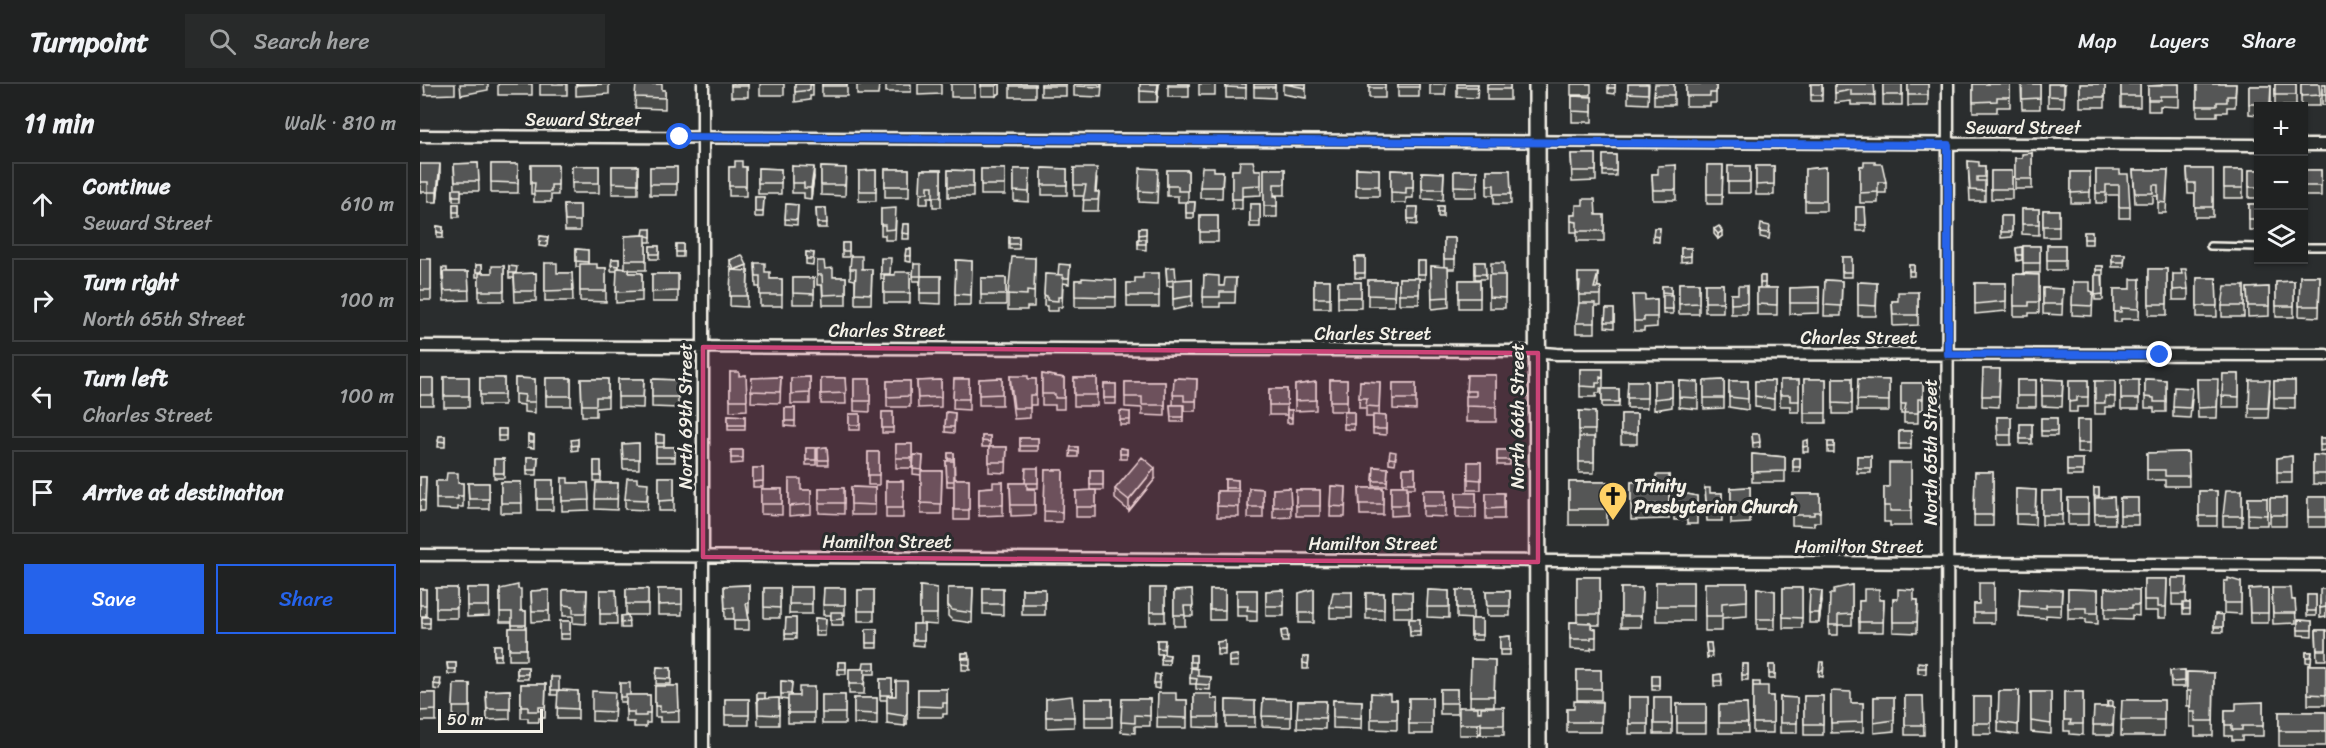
<!DOCTYPE html>
<meta charset="utf-8">
<style>
body{margin:0;font-family:Sriracha,sans-serif;background:#282a2a;color:#f1f3f6}
.controls{position:absolute;right:18px;top:18px;display:grid;overflow:hidden;border-radius:0px;box-shadow:0 2px 4px #0004}
.controls button{width:54px;height:54px;display:grid;place-items:center;padding:0;border:0;border-bottom:2px solid #3d3f40;background:#202222;color:#f1f3f6;font:30px sans-serif}
.scale{position:absolute;left:18px;bottom:15px;width:105px;box-sizing:border-box;padding-left:6px;border:3px solid #f4f1e8;border-top:0;font-size:16px;line-height:21px;white-space:nowrap;color:#f4f1e8;-webkit-text-stroke:4px #2a2d2e;paint-order:stroke}
.stop{position:absolute;width:18px;height:18px;margin:-14px;border:4px solid #2563eb;border-radius:50%;background:#fff}
.stop.end{background:#2563eb;border-color:#fff;box-shadow:0 2px 6px #0008}
.list{margin:0;padding:0;list-style:none}
h2{display:flex;justify-content:space-between;align-items:center;height:78px;margin:0;padding:0 24px;font-size:26px}
h2 small{font-size:20px;font-weight:400;color:#a2a4a5}
.list li{display:grid;grid-template-columns:39px 1fr auto;gap:18px;align-items:center;box-sizing:border-box;height:84px;margin:0 12px 12px;padding:0 12px;border:2px solid #3d3f40;border-radius:0px}
.list b{display:block;font-size:22px;white-space:nowrap}
.list p{margin:0;font-size:20px;white-space:nowrap;color:#a2a4a5}
.list em{font-size:20px;font-style:normal;color:#a2a4a5}
.actions{display:flex;gap:12px;padding:18px 24px}
.actions a{flex:1;padding:14px 0;border:2px solid #2563eb;border-radius:0px;text-align:center;font-size:21px;color:#2563eb}
.actions .main{background:#2563eb;color:#fff}
.icon{flex:none;width:33px;height:33px;fill:none;stroke:currentColor;stroke-width:2;stroke-linecap:round;stroke-linejoin:round}
.map{position:relative;flex:none;width:1906px;height:664px;overflow:hidden}
header{display:flex;align-items:center;gap:36px;box-sizing:border-box;height:84px;padding:0 30px;background:#202222;border-bottom:2px solid #3d3f40}
header strong{font-size:28px}
nav{display:flex;gap:33px;margin-inline-start:auto;font-size:21px}
.search{width:420px;height:54px;background:#282a2a;display:flex;align-items:center;gap:15px;box-sizing:border-box;padding:0 21px;border-radius:0px;color:#a2a4a5;font-size:22px}
main{display:flex}
aside{flex:1;background:#202222}
.map>svg:first-child{display:block}
.lines{fill:none;stroke-linecap:round;stroke-linejoin:round}
.lane-casing{stroke:#f4f1e8;stroke-width:10}
.street-casing{stroke:#f4f1e8;stroke-width:15}
.secondary-casing{stroke:#f4f1e8;stroke-width:20}
.lane{stroke:#2a2d2e;stroke-width:5}
.street{stroke:#2a2d2e;stroke-width:10}
.secondary{stroke:#2a2d2e;stroke-width:15}
.wall{fill:#494b4a;stroke:#f4f1e8;stroke-width:1.5}
.shaded-wall{fill:#3c3d3c;stroke:#f4f1e8;stroke-width:1.5}
.building{fill:#555756;stroke:#f4f1e8;stroke-width:1.5}
.route{stroke:#2563eb;stroke-width:8}
.marked{fill:#cc4377;fill-opacity:0.2;stroke:#cc4377;stroke-width:4.5;stroke-linejoin:round}
.labels{text-anchor:middle;dominant-baseline:central;stroke-width:6;stroke-linejoin:round;paint-order:stroke}
.street-label{font-size:18px;fill:#f4f1e8;stroke:#2a2d2e}
.poi-label{font-size:18px;font-weight:bold;fill:#f4f1e8;stroke:#2a2d2e;text-anchor:start}
</style>
<header>
<strong>Turnpoint</strong>
<div class="search"><svg class="icon" aria-label="search" viewBox="0 0 24 24"><circle cx="10" cy="10" r="6"/><path d="M15 15l6 6"/></svg>Search here</div>
<nav><a>Map</a><a>Layers</a><a>Share</a></nav>
</header>
<main>
<aside>
<h2>11 min<small>Walk · 810 m</small></h2>
<ul class="list">
<li><svg class="icon" aria-label="ahead" viewBox="0 0 24 24"><path d="M12 20V5M6 11l6-6 6 6"/></svg><div><b>Continue</b><p>Seward Street</p></div><em>610 m</em></li>
<li><svg class="icon" aria-label="right" viewBox="0 0 24 24"><path d="M7 20v-9h11M14 6l5 5-5 5"/></svg><div><b>Turn right</b><p>North 65th Street</p></div><em>100 m</em></li>
<li><svg class="icon" aria-label="left" viewBox="0 0 24 24"><path d="M17 20v-9H6M10 6l-5 5 5 5"/></svg><div><b>Turn left</b><p>Charles Street</p></div><em>100 m</em></li>
<li><svg class="icon" aria-label="arrive" viewBox="0 0 24 24"><path d="M6 21V4h12l-3 4 3 4H6"/></svg><div><b>Arrive at destination</b></div></li>
</ul>
<div class="actions"><a class="main">Save</a><a>Share</a></div>
</aside>
<div class="map">
<svg width="1906" height="664" viewBox="0 0 1906 664">
<rect width="100%" height="100%" fill="#2a2d2e"/>
<filter id="ink" filterUnits="userSpaceOnUse"><feTurbulence type="fractalNoise" baseFrequency=".0167" numOctaves="2"/><feDisplacementMap in="SourceGraphic" scale="12" xChannelSelector="R" yChannelSelector="G"/><feConvolveMatrix kernelMatrix="1 2 1 2 8 2 1 2 1" color-interpolation-filters="sRGB"/></filter>
<g filter="url(#ink)">
<g class="lines">
<g class="lane-casing">
<path id="lane" d="M1790,162l48,1
M1884,163h22"/>
</g>
<g class="street-casing">
<path id="street" d="M0,52l1838,9
M1884,61h22
M0,262l1098,5 39,3 769,1
M0,471l1906,10
M283,664v-664
M1527,664l1,-664"/>
</g>
<g class="secondary-casing">
<path id="secondary" d="M1117,0l1,664"/>
</g>
<use href="#lane" class="lane"/>
<use href="#street" class="street"/>
<use href="#secondary" class="secondary"/>
</g>
<path class="wall" d="M4,0h31v10l-30,1z
M40,0h28v6l-27,5z
M78,0h34v11h-34z
M120,0h27v11h-27z
M156,0h33v10l-33,2z
M216,0l29,6v19l-30,-1z
M311,0h17v13h-17z
M340,0h24v11h-24z
M375,0h18v12h-3v4l-15,2z
M402,0h25v12h-25z
M437,0h22l-1,11h-21z
M466,0h25v8h-25z
M498,0h23v10l-23,1z
M531,0h24v13h-24z
M561,0h19v9l-4,3h-15z
M590,0h25v13h-25z
M621,0h25v12h-25z
M654,0h28l-1,13 -27,-1z
M720,0h19l-2,18h-17z
M748,0h21v13h-21z
M779,0h16v11h-16z
M806,0h20v14h-20z
M834,0h21v14l-21,-1z
M863,0h23v14l-23,-4z
M949,0h16v14h-16z
M978,0h21v13h-21z
M1010,0h16l-1,11h-15z
M1037,0h21l-1,14 -20,-1z
M1067,0h23v16h-23z
M1151,0h20v11h-20z
M1195,0v10l-7,-1v-5z
M1208,0h21l-1,20 -20,-1z
M1254,0v21h-20v-10z
M1266,0h30v19h-6v3h-24z
M1391,0h11v17h-11z
M1415,0h39l1,21h-24v-4l-16,2z
M1463,0h19v21h-19z
M1488,0h20v22h-20z
M1553,0h37v23h-13v5h-24z
M1601,0h19v25h-18z
M1628,0h17l-1,23h-16z
M1660,0h25v23h-25z
M1701,0h19v23h-19z
M1759,0v23l-19,-1v5h-12v-25z
M1777,0h39l-1,23h-8v5h-10v4h-20z
M1855,0h21v22h-21z
M1881,0h18l1,22h-19z
M1902,0h4v21h-4z
M1829,2h22v20h-12v9l-10,-1z
M1152,12l20,1v25h-20z
M1612,69v36h-17v-31h7z
M1151,70h25v27l-24,1z
M1183,71h13v21h-13z
M1548,77l11,5h6v35h-15z
M58,79l1,28h-18v10h-8v-12h2l-1,-25z
M0,80l20,11 -3,27h-9v-10h-8z
M71,80h27v29h-27z
M1455,80l11,18v11h-8v10h-18v-37z
M111,81h27v30h-7v7h-17v-8h-3z
M1256,81v35h-23l-1,-26h6z
M1287,81h16l-1,39h-15z
M152,82h27v27h-27z
M192,82h26v28h-26z
M372,82l22,11 -3,22 -7,-1v-5h-12z
M1308,82h22v27h-22z
M1336,82h18v29h-18z
M230,83h27v28h-27z
M309,83h17v29h-17z
M401,83l25,1 -1,28 -24,-1z
M1406,83v44h-21v-42z
M338,84l23,1v25h-23z
M622,84l25,1v26h-25z
M654,84l23,11 -1,13h3l-1,19h-15l1,-15h-10z
M936,84l23,1v27h-23z
M465,85h24v28h-24z
M561,85h24v26h-24z
M594,85h16l-1,33 -15,-1z
M844,85h21v26h-11v1h3v21h-13z
M1767,85h26v48h-18v-23h-7z
M456,86v31h-17v-30z
M501,86h20v37h-8v-10h-5v7h-8z
M528,86l25,1v26h-25z
M747,86h21v32h7l-1,16h-8v-16h-8v-6h-11z
M812,86h29v25l-19,1v13h-10z
M971,86l22,1v27h-7v5h-15z
M1067,86h23l1,34h-17v-9h-7z
M1676,86l24,4 10,33v11h-11v-23h-13v8h-10z
M1713,86h35l-2,43h-8v-17h-5v7h-18z
M1804,86h19v28h-19z
M1829,86h10v28h-10z
M1884,86h17v26h-17z
M794,87h9l-1,27h-22v-11z
M1034,87h23v26h-23z
M1571,87h21v28h-21z
M1002,88l22,1 -1,27 -21,-1z
M1651,88h19v31h-19z
M738,95l-1,24 -18,-1v-11z
M335,113h9l-1,20h-8z
M33,120h6v13h-6z
M366,120l12,1 -1,20 -12,-1z
M830,120h10v23h-10z
M1829,120h10v26h-10z
M144,121h16v26h-15z
M1018,122h5v11h-5z
M988,123h10l-1,18 -9,-1z
M1436,123h9l1,24h-10z
M396,124h10l1,20h-10z
M461,125l15,10 -1,21h-10v-5h-4z
M1602,125h17v26l-17,-1z
M1623,126h16v27h-16z
M780,131h18v27h-18z
M1151,131h33v26h-27v-9h-6z
M1581,132h11v21l-11,1z
M483,140h6v15h-7z
M17,142l6,1v11h-6z
M719,144h7v22l-8,-1v-10h1z
M1234,144h6l-1,14 -6,-1z
M231,145v13h-5v28h-17v3h13v28l-26,2 1,-32h-6l1,-12h7v9l6,1v-33l18,-1z
M1294,145l8,7 -4,3 -4,-5z
M1350,147l-1,8 -9,-2v-5z
M1664,148h8v12h-8z
M120,152l8,1 -1,10 -8,-1z
M589,153h10v12h-10z
M1024,154h11v31h-7l1,38 -17,2 -1,-43 13,1z
M422,159h7v14h-7z
M256,160h7v13h-7z
M1627,161h18v25h-18z
M230,162h9v13h-9z
M1603,162h17v27h-17z
M1602,163v13l-5,1 -1,-13z
M1261,164h10v13l-10,1z
M156,165l12,1v14l9,4h9v34l-26,-1v-34h-4z
M486,165h5v13l-6,-1z
M386,168l8,1 -1,12 -7,-1z
M1692,170h13l-1,13h-12z
M431,172l11,13h10l-1,35h-16v-24l-5,-1z
M935,173h10v21h-10z
M1422,173h10v20h-10z
M461,174l9,17 20,-3v31h-26v-24h-3z
M615,174l-1,49h-7v3h-19v-16z
M0,175h11v41h-11z
M310,176l17,10 -2,1h3l-1,36 -17,-1 1,-36h1l-2,-4z
M536,176l16,1 -1,44h-16z
M397,177l16,16h13v28h-23l-1,-20h-5z
M997,177h8v18h-6v25h-20v-26h18z
M1055,178h10l1,17h-11z
M125,179l12,10h15l1,28h-28z
M335,179l15,16h12v27h-22v-19h-4z
M494,180l7,12h20v28l-21,-1v-22h-7z
M56,181h6v8h10l12,-7v35h-25v-24h-3z
M650,181l-1,19 -6,-1 -1,24h-4v4h-11v-5h-3l1,-32 13,1z
M1489,181h5v11h-5z
M89,182l8,8 19,-1v28l-21,1 -1,-24h-5z
M1676,182h7v34h-8v-25h1z
M22,184l5,4h21l1,28 -25,1 -1,-21h-1z
M746,184l10,12 16,-1v27l-19,4v-24h-6z
M1729,185h18v46h-18z
M739,189v34h-32v-24h8l8,-5z
M1158,189l20,11 -1,4h4v18h-6v27h-19v-10l3,-19z
M232,190h26v28h-26z
M1594,190l25,1v38h-10v3h-15z
M1753,190l15,15v11h-15z
M784,191l15,11h5l12,-8 -1,25h-15v4h-17z
M1069,191h16v33h-16z
M1340,192h5v12h12v27h-20v-27h3z
M1880,192h20l-1,41 -20,-1z
M373,194h21v26h-21z
M561,194h25v27h-25z
M1777,194h19l1,39h-20z
M1720,195l-1,40h-18v3h-7v-33h17z
M655,196h41v27h-41z
M894,196h16v28h-16z
M948,196h27l-1,26h-26z
M1039,196h21v28h-21z
M1405,196l17,1 -1,35h-17z
M1874,197v36h-18v-35z
M918,198h23v26h-23z
M1438,198l19,1 -1,33h-18z
M1653,198l17,9 3,1 -1,24 -20,-1z
M1259,199h20v31h-20z
M1555,199h31v28l-31,3z
M1285,200h18v28h-18z
M1242,202h9v9h1l1,19h-10v-17h-1z
M1327,202v28h-16v-20h7z
M1824,202v31h-22v-11z
M1399,203v26l-29,1v-26z
M1849,203v29l-21,1 -1,-29z
M1623,204l20,1 -1,26 -19,-1z
M1498,208v33l-25,1 -1,-25h6z
M1213,211l12,5 12,-1v28l-13,1v3h-10z
M1186,225h8v19l-9,-1z
M1160,285h23v19h-3v5h-4v4h-16z
M1563,285h17l-1,38 -17,-1z
M310,288l9,4 7,-1 1,35 -17,1z
M622,290l22,4v31h-9v-4h-13z
M1803,290h16v33h-17z
M1047,291h29v47h-30z
M590,292l18,3h8v26h-6v13l-16,1 -4,-32z
M24,293h25v30h-25z
M361,293l-1,26 -29,-1 1,-24z
M390,293v27h-19v-26z
M0,294h13v27h-13z
M60,294h24v27h-24z
M95,294l20,1v34l-11,-1v-7l-9,-1z
M126,294h25v28h-25z
M401,294h24l1,26h-25z
M582,294v27h-23v-26z
M654,294h23v28h-23z
M754,294l23,1 -1,32h-12v-6h-11z
M1413,294h19v36h-19z
M161,295h27v28l-12,1v8h-14z
M198,295h26l-1,29 -25,-1z
M232,295l26,1v28l-26,-1z
M434,295h16v33l-16,-1z
M534,295h15v31l-16,-1z
M1384,295h22v44h-22z
M1438,295l31,1v31h-32z
M1622,295l21,1 -1,27 -20,-1z
M1725,295l21,1v32h-12v-4h-9z
M1777,295l21,11 -1,28h-19z
M521,296v27l-23,1 -1,-27z
M910,296h17v31h-17z
M1304,296v28l-20,1v-28z
M1360,296h19v32h-9v-6h-10z
M1597,296h19v27h-19z
M1649,296h19v27h-11v5h-8z
M1701,296h18v29h-18z
M1830,296l20,10 -2,28h-19z
M467,297h23v26h-23z
M940,297l20,1 -1,34h7v19l-13,-1v-17h-7v-9h-7z
M1208,297h19v27h-20z
M1234,297h18v26l-18,3z
M1259,297l19,1v27l-19,-2z
M1309,297h19v29l-19,-3z
M1335,297h19v28l-19,-2z
M1675,297h20v26h-10v7h-10z
M1854,297h21v28l-21,-1z
M705,298h40v34l-23,-1v-7l-17,-1z
M896,298v28l-21,1v-26z
M973,299h23v27l-23,-1z
M1481,299h22v27h-5v13h-14v-9h-3z
M684,300h12v20h-12z
M849,305h18v26h-18z
M1182,305h17v18h-17z
M1772,315l-2,19 -17,-1v-10z
M750,321h13v17h-12z
M365,324h10v19l-10,-1z
M867,326h5v13h-5z
M1159,327l16,1 -1,61h-15z
M462,328h11v21h-11z
M526,328l9,1 -1,20 -9,-1z
M710,328v13h-10v-5z
M924,328h10v18l-10,-1z
M429,330h11v16h-11z
M1201,330h16v30h-16z
M308,331l17,1v14h-17z
M1577,333h14v28h-13z
M1621,334h16v18h-16z
M1657,336h13v33h-13z
M1600,340h12v20h-12z
M78,345h8v12h-8z
M1479,347h12v18h-12z
M236,350l8,1v12h11v15h-19z
M1332,350h7l1,13 -7,1z
M108,351l6,1v12l-6,-1z
M19,352h6v11h-7z
M562,352h8v11h-8z
M600,354h18v13h-18z
M1900,354h6v12l-6,1z
M158,355v11l-6,1 -1,-6z
M1388,356v12h-5v-6z
M1408,358h6v11h-6z
M219,359v26h-16l-1,-25z
M476,360h16v24h-16z
M407,363l1,18h-10v-17z
M569,363h18l-1,26 -17,-1z
M651,363h7v10h-8z
M386,364h10v17h-10z
M700,364l7,1v10h-7z
M311,366h12v13l-12,1z
M1077,366h13v15h-13z
M448,368h11v33h-11z
M1768,368l1,34h-24v-6h-18v-27z
M528,369h6l1,26h14v41h-15v-34h-7l-1,-25h2z
M1332,370l33,3v25h-33z
M494,371l9,1 -1,15h20l-1,43h-20v-39l-8,-1z
M1893,371l13,1v28h-13z
M1437,372h14v17h-14z
M1872,372v27h-15v-25z
M107,373h11l-1,18h-10z
M976,373l-1,7 -6,-1v-5z
M1373,374h7v14h-7z
M74,375h10v19h-10z
M1647,375h16v17h-16z
M174,377h7v20h-7z
M1048,378h13v28h-13z
M1491,379v63h-21v-4h-6v-35h5z
M954,383l14,1 -1,18h-14z
M333,384h10v19h-10z
M618,384v20h-11v1h8v26l-24,1 -1,-33h15z
M983,384h12v20h-8v27l-16,1v-30h12z
M625,386h18l-1,52h-18z
M670,386h13v20h-13z
M1555,388h18v54h-19z
M1249,391v44l-38,1v-38h25z
M0,393h6l-1,34h-5z
M239,393h15v34h-15z
M142,394l6,5h20l1,27 -27,1z
M369,395l12,11h10v24l-22,2z
M735,395l-26,32 -14,-12v-10z
M805,395l13,1 1,37h-22v-26h8z
M117,396h16v30h-16z
M16,397l27,2v24h-5v3l-22,-1z
M466,397h17v37h-17z
M81,398h20l1,31h-21z
M583,398v33l-24,1v-28l14,-1z
M1149,398h38v43h-38z
M48,399h21v26h-20z
M176,399h22l-1,27 -22,-1z
M911,402l15,1 -1,30h-15z
M431,403l24,1v27h-24z
M1330,403v36l-19,1v-36z
M399,404h25v26l-25,-1z
M829,404l14,1v29h-15z
M870,404l1,29 -18,1v-29z
M939,404h24v27h-23z
M1285,404l5,5h12v28h-15z
M1674,404h5v10l15,-1 1,27h-20z
M341,405h21v26l-21,-1z
M1596,405l20,1 -1,35 -19,-1z
M676,406v27h-20v-26z
M876,406h24v26h-24z
M1003,406h23v27l-23,-1z
M1822,406v36h-19v-10z
M1253,407l24,5v28h-10v-4h-13z
M1622,407h20v34h-20z
M1779,407h18v35h-18z
M228,409l-1,17 -22,-1v-10z
M1036,409h20v25h-20z
M1066,409h18v26h-18z
M1372,410h28v28h-6v4l-22,-1z
M1888,413h18v30h-18z
M1648,414h20v27h-20z
M1700,414h18v27h-18z
M1828,414h19v27h-19z
M1850,414h16v28h-16z
M1157,493h23v48h-9v3l5,1v19h-5v2l-21,-1v-27h7z
M1752,494h15l-1,25h4v11h-7v-9h-11z
M1724,495h23l-1,39h-8v-7h-14z
M1804,497l17,1v32l-17,-1z
M1236,498h37v39h-37z
M1285,499h42v33l-25,2v13h-17z
M1574,499v40h-20v-19h5z
M329,501v28h-1l1,7v10h-15v-11h-9l-1,-33z
M1432,501v40h-14v10h-9v-10l5,-31z
M500,502l17,2v37l-13,-1v22l-11,-1v-21h7z
M370,503h22v27h-23z
M16,504h21v30h-21z
M47,504h22v28l-22,1z
M344,504h16v30h-16z
M404,504h21v27h-2v10h-12v-10h-8z
M528,504h25l-1,35 -20,-3 -4,-4z
M563,504h20v27l-20,-1z
M730,504h15v34h-15z
M1201,504h21l-1,39h-20z
M1337,504l18,3v38h-18z
M1363,504h19v40h-19z
M1600,504l42,2 -1,26 -15,-1v3l-27,-2z
M1685,504l34,2v26l-7,-1v4l-27,-1z
M1848,504v35h-18l-1,-34z
M1852,504l20,12h3l1,23 -23,1z
M0,505h6v27h-6z
M80,505h18l3,22h5v49h-17v-32h3v-6h-12z
M206,505h22v26h-22z
M238,505h24v26h-24z
M602,505h23v26h-23z
M894,505v34h-15v-30z
M1390,505l12,12 -3,22h-10z
M1648,505l30,1v34l-12,-1v-4h-18z
M1906,505v28l-6,1v-18z
M129,506v31l-17,1 -1,-31z
M143,506h24l-1,34 -13,-1v-7h-10z
M180,506h16l1,34h-17z
M438,506h16v31h-16z
M772,506l1,26h-8v10h-11v-35z
M790,506h15v30h-15z
M817,506h20v31h-10v-5h-10z
M864,506v26h-18v-25z
M1008,506l21,1v27l-22,-1z
M1037,506h16v29l-16,-1z
M973,507l19,1v25h-19z
M1066,507h24v25h-23z
M932,508v26h-22v-11z
M946,509h18v26h-18z
M1887,511h9v21h-9z
M1473,515l25,1 -1,33 -24,-1z
M1464,516l-1,32h-24v-31z
M1795,530l8,1v17h-9z
M208,531l1,13h-8v-12z
M2,533h8v11h-8z
M366,534h10v21h-11z
M395,534l11,1 -1,17h-10z
M989,535h11v17h-10z
M1051,535h11v21h-11z
M1878,536l14,1v15l-14,-1z
M140,537h10v18h-10z
M446,545h11v19h-11z
M867,546l1,12h-6l-1,-11z
M1896,546h10v30h-9z
M1090,552v19h-10v-18z
M737,556h8l-1,14h-7z
M805,557v14h-8v-13z
M1286,559h5l1,14 -5,1z
M74,561h7v15h-7z
M1886,568h6l-1,11 -5,-1z
M542,569h6l2,17h-8z
M742,570l8,1 -1,10h-8z
M770,571h6v12h-6z
M817,571l1,12h-9v-11z
M883,573h6l-1,12h-5z
M1051,575l24,1 -1,46h-24z
M418,578h8v12h-8z
M455,578v12h-10l-1,20h-15v-25h14z
M1404,578l-1,15 -4,-1v-5z
M27,579h9v11h-8z
M1506,579v11l-8,-1v-5z
M1322,580h6v16h-6z
M1349,581h6v14h-6z
M1888,581h18v40h-18z
M97,583h11v12h-11z
M237,583l14,1v16h-15z
M1157,586h24v30h-24z
M1765,586v17h-14l-1,-16z
M1767,588l27,1 -1,63h-18v-9h-5v-21h-3z
M1301,590l1,12h-8v-11z
M740,591l-1,14 -5,-1v-5z
M1232,591h7v15h-7z
M131,593l8,13 19,1v28h-21l1,-24h-7z
M791,593l-1,13 -14,-1v-5h-6v-6z
M14,595l7,5 -1,6 -6,-1z
M460,595h12v17h4v-15l11,43 -2,2 -18,-2v-24h-7z
M361,597l11,1 -1,14h8l15,-9v36h-26v-23l-7,-1z
M1333,598l7,4 8,10h5v37h-20z
M200,599l10,12h20v28h-4v4h-12v-5h-8v-20h-6z
M34,600h16v34h-17z
M101,600h25l-1,34h-6v4h-11v-4h-7z
M235,602h23l1,36h-19v-5h-5z
M498,605h29v25h-4v3h-25z
M1020,605h17v25h-17z
M90,606v29l-23,1 -1,-29z
M1411,607l20,12h12v29l-32,1z
M1579,607h20l-1,44 -20,-3z
M1611,608h20v42l-20,-2z
M1644,608h19v43l-13,-1v-3h-6z
M0,609h16v28h-16z
M337,609l8,6 14,-1v27h-21z
M738,609l18,7h11v28h-30z
M951,609l19,7h7v30l-26,-1z
M774,610l17,5h7v29l-24,-1z
M402,611h23v29h-23z
M1384,612h19v39h-19z
M1485,612h18l1,39h-19z
M1209,613h19v37h-19z
M1234,613h18v37h-18z
M1360,613l17,1v35h-17z
M1454,613h20v34l-20,2z
M1553,613h18v37h-18z
M434,614h23v27l-23,-1z
M989,614h23v36h-23z
M305,615h24v26h-24z
M626,615l28,18v10l-28,1z
M665,615h27v28h-27z
M702,615h28v27h-15v7l-14,-1z
M843,615l28,1v27l-29,-1z
M806,616l29,1v26h-29z
M913,616l29,1 -1,28 -28,-1z
M1702,616h42v36h-43z
M878,617h28l-1,28 -28,-1z
M1182,618l-1,30h-34v-23h7z
M1687,618l5,5h2l-1,28h-20l1,-28h13z
M1843,618v34h-21v4h-10v-4h-7v-26h11z
M195,619l-1,19 -22,-1v-10z
M1257,620h29v29h-29z
M1327,620l1,29h-29v-28z
M1039,623l19,5 26,-5v28h-23v-3l-3,3h-19z
M1859,628h47v34h-47z"/>
<path class="shaded-wall" d="M579,0h1v9l-4,3v-10z
M738,0h1l-2,18v-10z
M20,80v11l-3,27v-10z
M394,83v10l-3,22v-11z
M1302,147v5l-4,3v-5z
M327,181v5l-13,5v-5z
M1178,189v11l-3,11 -1,-7z
M735,384v11l-26,32v-11z
M1402,507v10l-3,22v-10z
M487,597v43l-2,2v-10z
M1061,638v10l-3,3v-11z"/>
<path class="building" d="M156,0h30l-30,1z
M216,0h26v6h3v8l-30,-1z
M311,0h17v2h-17z
M375,0h18v1h-3v5l-15,2z
M402,0h25v2h-25z
M437,0h21v1h-21z
M561,0h18l-3,2h-15z
M590,0h25v2h-25z
M621,0h25v2h-25z
M654,0h27v3l-27,-1z
M720,0h18l-1,8 -17,-1z
M748,0h21v2h-21z
M806,0h20v4l-20,-1z
M834,0h21v3h-21z
M864,0h22v4z
M949,0h16v4h-16z
M978,0h21v3h-21z
M1037,0h21l-1,3h-20z
M1067,0h23v5h-23z
M1188,0h7v4h-7z
M1208,0h20v10l-20,-1z
M1235,0h19v11h-20z
M1266,0h30v9h-6v3h-24z
M1391,0h11v11h-11z
M1415,0h39l1,11h-24v-5l-16,3z
M1463,0h19v11h-19z
M1488,0h20v11h-20z
M1553,0h37v13h-13v4l-24,1z
M1602,0h18v14l-18,1z
M1628,0h16v13l-16,-1z
M1660,0h25v13h-25z
M1701,0h19v12h-19z
M1742,0h17v12h-19v4h-12v-14h14z
M1777,0h39l-1,12h-8v6h-10v4h-20z
M1855,0h21v11h-21z
M1881,0h18l1,11 -19,1z
M1902,0h4v10h-4z
M1829,2h22l-1,18h-21z
M1152,12l20,1v15l-20,-1z
M1612,69v26h-17v-21h7v-4z
M1151,70h25v17h-24z
M1183,71h13v16h-13z
M315,77h7v6h4v19h-17v-19h6z
M820,77h13l2,9h6v15l-19,1v13h-10v-29h7z
M1548,77l11,1v4h6v11h-8v4h8v10l-15,-1z
M1444,78h11v2h7l4,18h-8v10l-18,1v-27h4z
M58,79l1,18h-24l-1,-17z
M0,80h20l-3,28h-9v-10h-8z
M71,80h27v19l-27,-1z
M111,81h27v20h-7v7h-17l1,-9h-4z
M1256,81v25h-23l-1,-16h6v-8z
M1287,81h16l-1,29h-15z
M152,82h27v17h-27z
M192,82h26v18l-26,-1z
M372,82l22,1 -3,21h-7v-5h-12z
M1308,82h22v16h-22z
M1336,82h18v18l-18,1z
M230,83h27v17h-27z
M401,83l25,1 -1,17h-24z
M782,83h12v4h9l-1,16h-22z
M1406,83v34h-21v-32z
M338,84l23,1v14h-23z
M622,84l25,1v16h-25z
M654,84h23l-2,24h4l-1,8h-15l3,-15h-12z
M720,84l18,1 -1,23 -18,-1z
M936,84l23,1v17h-23z
M465,85h24v17h-24z
M561,85h24v16h-24z
M594,85h16l-1,23 -15,-1z
M844,85h21v15h-11v12h3v10h-13z
M1767,85h26v38h-18v-24h-7z
M456,86v21h-17v-20z
M501,86h20v27h-8v-11h-5v7h-8z
M528,86l25,1v16h-25z
M747,86h21v21h-10v-5h-11z
M971,86l22,1v16h-7v6l-15,-1z
M1067,86h23l1,24h-17v-9h-7z
M1676,86h24v4h8l2,33h-11v-22h-13v8h-10z
M1713,86h35l-2,33 -8,-1v-17h-5v8h-18z
M1804,86h19v18h-19z
M1829,86h10v17h-10z
M1884,86h17v16h-17z
M1034,87h23v16l-23,-1z
M1571,87h21v18h-21z
M1002,88l22,1 -1,16h-21z
M1651,88h19v20l-19,1z
M33,105h8v7h-8z
M335,113h9l-1,15h-8z
M1163,115h12l1,16h8v16h-27v-9l-6,-1v-6h5v-10h7z
M766,118h9l-1,11h-8z
M33,120h6v8h-6z
M366,120l12,1 -1,15 -12,-1z
M830,120h10v18h-10z
M1829,120h10v15h-10z
M144,121h16v16h-15z
M1018,122h5v6h-5z
M988,123h10l-1,12h-9z
M1436,123h9l1,18h-10z
M396,124h10l1,15h-10z
M476,124l-1,21 -10,1v-5h-4v-16z
M1602,125h17v15h-17z
M1623,126h16v16h-16z
M780,131h18v17h-18z
M1581,132h11v16h-11z
M483,140h6v10l-7,-1z
M1341,140l9,2 -1,7 -9,-1z
M17,142l6,1v6l-6,-1z
M1299,142l3,5 -4,3 -4,-5z
M719,144h7v6l-7,1z
M1234,144h6l-1,9 -6,-1z
M224,145h7v8l-8,-2z
M1664,148h8v7h-8z
M226,151v25h-21v-24z
M120,152l8,1 -1,5 -8,-1z
M589,153h10v7h-10z
M1024,154h11v21h-11z
M718,155h8v5h-8z
M422,159h7v8h-7z
M256,160h7v8h-7z
M1627,161h18v15h-18z
M230,162h9v8h-9z
M1603,162h17v17h-17z
M1602,163v8h-5l-1,-7z
M1261,164h10v8l-10,1z
M156,165l12,1v12l-12,-1z
M486,165h5v7h-6z
M386,168l8,1 -1,6h-7z
M1692,170h13l-1,8h-12z
M322,171l5,10 -13,5 -4,-10z
M431,172h11v13h10l-1,25 -16,-1 1,-24h-6z
M592,173l23,1 -1,34 -7,-1v4l-19,-1z
M935,173h10v16h-10z
M1422,173h10v15h-10z
M461,174h10l-1,16h-9z
M0,175h11v31h-11z
M192,175h7v7l-8,-1z
M536,176l16,1 -1,34 -16,-1z
M397,177h7l1,8 8,-1v9h13v17l-23,1 -1,-20h-5z
M997,177h8v13h-8z
M1055,178h10l1,12h-11z
M125,179h12v10h15l1,17 -28,1z
M335,179h10v9h5v7h12v16h-22v-19h-4z
M1071,179h13v12h-13z
M160,180h17v4h9v23h-26z
M494,180h7v12h-8z
M639,180l11,1 -1,13h-7l1,-3h-5z
M56,181h6v7h-6z
M1489,181h5v6h-5z
M72,182h12v25h-25v-18h13z
M89,182l8,1 -1,6h-7z
M1011,182l17,1 1,30 -17,1z
M1676,182h7v4h-7z
M755,183l1,13 -9,1 -1,-13z
M22,184h5v4h-4v3h-1z
M197,184l12,1v4h13v18l-26,1z
M1729,185h18v35h-18z
M1761,185h5l2,20 -15,1v-16h9z
M311,186l17,1 -1,25h-17z
M23,188h25l1,18 -25,1z
M475,188h15v21h-26v-18h11z
M116,189v18h-21l-1,-17z
M723,189h16v23h-32v-13h8v-5h8z
M1158,189h20l-4,15h7v7h-22l1,-13h-2z
M232,190h26v17l-26,1z
M625,190l18,1 -1,22h-4v4l-11,-1v-4l-3,-1z
M1594,190l25,1v27h-10v4h-15z
M784,191l15,1v10h5l1,-8h11l-1,14h-15v5h-17z
M1069,191h16v23l-16,-1z
M1675,191h7l1,19 -8,1z
M501,192h20v17h-21z
M1340,192h5v7h-5z
M1880,192h20l-1,30h-20z
M373,194h21v16l-21,-1z
M561,194h25v17h-25z
M662,194l34,2v17l-41,-1v-16h7z
M979,194h20v16h-20z
M1777,194h19l1,28h-20z
M772,195v17l-19,3v-19z
M1711,195h9l-1,30 -18,-1v4h-7v-23h17z
M894,196h16v18h-16z
M948,196h27l-1,16 -26,-1z
M1039,196h21v18h-21z
M1405,196l17,1 -1,25 -17,-1z
M1874,197v25h-18v-24z
M918,198h23v15h-23z
M1438,198l19,1 -1,23 -18,-1z
M1653,198h17v9l3,1 -1,14 -20,-1z
M1259,199h20v20l-20,1z
M1555,199h31v18l-31,3z
M1285,200h18v18h-18z
M1242,202h9v7l-9,-1z
M1318,202h9v17l-16,1v-10h7z
M1805,202h19v20h-22z
M1399,203v16h-29v-15z
M1849,203v19h-21l-1,-18z
M1337,204h20v17l-20,-1z
M1623,204l20,1 -1,15h-19z
M1478,208h20v23h-25l-1,-14h6z
M1213,211h12v5l12,-1v18h-13v4h-10z
M1243,211h9l1,14h-10z
M1159,219h16v20h-19z
M1186,225h8v13h-9z
M1160,285h23v9l-3,-1v6h-4v4l-16,-1z
M1563,285h17l-1,27h-17z
M310,288h9v4l7,-1 1,25h-17z
M622,290l22,4v20h-9v-4h-13z
M1803,290h16v23l-17,-1z
M1047,291h29v32l-30,-1v-10h10v-5h-10z
M590,292h18v3h8v16h-6v13h-16z
M24,293h25v19h-25z
M361,293l-1,15 -29,-1 1,-13z
M390,293v16l-19,1v-16z
M0,294h13v17h-13z
M60,294h24v17h-24z
M95,294l20,1v23h-11l1,-7 -10,-1z
M126,294h25v18h-25z
M401,294h24l1,15 -25,1z
M582,294v16l-23,1v-16z
M654,294h23v17h-23z
M754,294l23,1 -1,22h-12v-6h-11z
M1413,294h19v26l-19,-1z
M161,295h27v18h-12v8h-14z
M198,295h26l-1,18h-25z
M232,295l26,1v17h-26z
M434,295h16v22h-16z
M534,295h15v20h-16z
M1384,295h22v34h-22z
M1438,295l31,1v21l-32,-1z
M1622,295l21,1 -1,16h-20z
M1725,295l21,1v22h-12v-4l-9,-1z
M1777,295h21l-1,28 -19,1z
M521,296v17l-23,1 -1,-17z
M910,296h17v21h-17z
M1304,296v18h-20v-17z
M1360,296h19v21h-9v-6h-10z
M1597,296h19v16h-19z
M1649,296h19v17h-11v4l-8,1z
M1701,296h18v19h-18z
M1830,296h20l-2,28h-19z
M467,297h23v15l-23,1z
M940,297l20,1 -1,25 -13,-1 1,-8h-8z
M1208,297h19v17h-20z
M1234,297h18v16l-18,2z
M1259,297l19,1v16l-19,-1z
M1309,297h19v18l-19,-2z
M1335,297h19v18l-19,-3z
M1675,297h20v16l-10,-1v7h-10z
M1854,297h21v17h-21z
M705,298h40v23h-23v-8h-17z
M896,298v18l-21,1v-16z
M973,299h23v16h-23z
M1481,299h22v16h-5v14h-14l2,-9h-5z
M684,300h12v14h-12z
M1754,303l18,1 -2,20 -17,-1z
M849,305h18v16h-18z
M1182,305h17v13h-17z
M750,321h13v12h-12z
M365,324h10v13h-10z
M867,326h5v8h-5z
M700,327l10,1v8h-10z
M1159,327l16,1v18h-16z
M462,328h11v16h-11z
M526,328l9,1 -1,14h-9z
M924,328h10v12h-10z
M429,330h11v11h-11z
M1201,330h16v20h-16z
M308,331l17,1v9h-17z
M953,331l13,1v13h-13z
M1577,333h14v18h-13z
M1621,334h16v13h-16z
M1657,336h13v23h-13z
M1600,340h12v15h-12z
M78,345h8v7h-8z
M1479,347h12v13h-12z
M236,350l8,1v8h-8z
M1332,350h7l1,8 -7,1z
M108,351l6,1v6h-6z
M19,352h6v6l-7,-1z
M562,352h8v6l-8,-1z
M1159,353h15v25h-15z
M600,354h18v8h-18z
M1900,354h6v7h-6z
M158,355v6l-6,1 -1,-6z
M1388,356v6l-5,1v-6z
M1408,358h6v5h-6z
M219,359v16h-16l-1,-15z
M476,360h16v14h-16z
M236,363h19v10h-19z
M407,363l1,13h-10v-12z
M569,363h18l-1,15h-17z
M651,363h7v5l-8,-1z
M386,364h10v12h-10z
M700,364l7,1v5h-7z
M311,366h12v8h-12z
M1077,366h13v10h-13z
M970,367l6,1 -1,7 -6,-1z
M448,368h11v23h-11z
M1768,368l1,24h-24v-6h-18v-17z
M528,369h6v6h-6z
M1332,370l33,3v14l-33,1z
M494,371l9,1 -1,14 -9,-1z
M1893,371l13,1v18h-13z
M1437,372h14v12h-14z
M1872,372v16h-15v-14z
M107,373h11l-1,13h-10z
M722,373l13,11 -26,32 -14,-11z
M1373,374h7v9h-7z
M74,375h10v14h-10z
M1647,375h16v12h-16z
M174,377h7v15h-7z
M526,377h8v20h-7z
M1048,378h13v18l-13,-1z
M1469,379h22v48h-21v-5h-6v-19h5z
M954,383l14,1 -1,13h-14z
M333,384h10v13l-10,1z
M606,384h12v15h-13z
M983,384h12v15h-12z
M625,386h18l-1,42 -18,-1z
M670,386h13v15h-13z
M501,387h21l-1,33 -20,-1z
M1555,388h18v43h-19z
M27,389h11v10h5v13h-5v3h-22v-18h10z
M1236,391h13v29l-38,1v-23h25z
M0,393h6l-1,24 -5,-1z
M239,393h15v23l-15,1z
M142,394h6v5h20l1,17 -27,1z
M207,394h10v4l11,1 -1,17 -22,-1z
M369,395h12v11h10v14l-22,2z
M534,395h15v31h-15z
M805,395l13,1v8h-13z
M117,396h16v19h-16z
M466,397h17v27h-17z
M81,398h20l1,21h-21z
M573,398h10v23h-24v-17l14,-1z
M1149,398h38v27h-38z
M48,399h21v16h-20z
M176,399h22l-1,16h-22z
M590,399h17v6h8v16h-24z
M911,402l15,1 -1,20 -15,-1z
M971,402h16v19h-16z
M431,403l24,1v17l-24,-1z
M1330,403v26h-19v-25z
M399,404h25v15h-25z
M829,404l14,1v18h-15z
M870,404l1,19h-18v-18z
M939,404h24v16h-23z
M1285,404h5v5h12v18h-15z
M1674,404h5v8h-5z
M341,405h21v15h-21z
M1596,405l20,1 -1,24h-19z
M676,406v17h-20v-16z
M876,406h24v16h-24z
M1003,406h23v16h-23z
M1806,406h16v26h-19z
M797,407h22v16l-22,-1z
M1253,407l24,5v18h-10v-5h-13z
M1622,407h20v24h-20z
M1779,407h18v25h-18z
M1036,409h20v15l-20,-1z
M1066,409h18v15l-18,1z
M1372,410h28v18h-6v3h-22z
M1694,413l1,17h-20v-16z
M1888,413h18v20h-18z
M1648,414h20v16h-20z
M1700,414h18v17h-18z
M1828,414h19v17l-19,-1z
M1850,414h16v17h-16z
M1157,493h23v37h-23z
M1752,494h15l-1,16h-14z
M1808,494l13,4v21h-17v-22h4z
M1724,495h23l-1,28h-8v-7h-14z
M1236,498h37v24h-37z
M1285,499h42v18l-25,2v13h-17z
M1559,499h15v30h-20v-9h5z
M98,501v4h3v22h5v14h-14v-13h-12v-23z
M329,501v18h-3l3,17h-15v-12h-9l-1,-22z
M1432,501v29l-14,1v10h-9l1,-31h4v-5z
M500,502l17,2v26h-17z
M370,503h22v17h-23z
M16,504h21v20h-21z
M47,504h22v18h-22z
M344,504h16v20l-16,-1z
M404,504h21v17h-22z
M528,504h25l-1,25 -20,-3 -4,-5z
M563,504h20v16h-20z
M730,504h15v24h-15z
M1201,504h21l-1,28h-20z
M1337,504l18,3v28h-18z
M1363,504h19v30l-19,-1z
M1600,504l42,2 -1,15h-15v3l-27,-2z
M1685,504l34,2v15h-7v3h-27z
M1848,504v25h-18l-1,-24z
M1852,504h19l1,12h3l1,13h-23z
M0,505h6v16h-6z
M206,505h22v15h-22z
M238,505h24v15l-24,1z
M602,505h23v15h-23z
M894,505v24h-15v-20z
M1390,505l12,2 -3,22h-10z
M1444,505h15v11h5l-1,22h-24v-21h5z
M1478,505l16,1v10h4l-1,22h-24v-23h5z
M1648,505l30,1v23h-12v-5h-18z
M1900,505h6v18l-6,1z
M129,506v21h-17l-1,-20z
M143,506h24l-1,23h-13v-7l-10,-1z
M180,506h16l1,24h-17z
M438,506h16v21h-16z
M772,506l1,16h-9l1,9h-11v-24z
M790,506h15v20h-15z
M817,506h20v21l-10,-1 1,-4h-11z
M864,506v16h-18v-15z
M1008,506l21,1v16h-22z
M1037,506h16v18h-16z
M973,507l19,1v15h-19z
M1066,507h24v15h-23z
M913,508h19v16l-22,-1z
M946,509h18v16h-18z
M1887,511h9v16h-9z
M1763,519h7v6h-7z
M411,528h12v7l-12,1z
M1795,530l8,1v12h-9z
M208,531l1,7 -8,1v-7z
M2,533h8v6h-8z
M366,534h10v16h-11z
M395,534l11,1 -1,12h-10z
M989,535h11v12h-10z
M1051,535h11v16h-11z
M1878,536l14,1v9h-14z
M140,537h10v13h-10z
M1150,538l21,1v5l5,1v8h-5v2h-21z
M493,540h11v16h-11z
M89,544h17v21h-17z
M446,545h11v14h-11z
M867,546l1,7h-6l-1,-6z
M1896,546h10v20h-9z
M1090,552v14h-10v-13z
M737,556h8l-1,9 -7,-1z
M805,557v8h-8v-7z
M1286,559h5l1,9h-5z
M74,561h7v10h-7z
M1886,568h6l-1,5h-5z
M542,569h6l1,4 -7,1z
M742,570l8,1 -1,5h-8z
M770,571h6v7h-6z
M817,571l1,6 -9,1v-6z
M883,573h6l-1,7 -5,-1z
M542,575h8v6l-8,-1z
M1051,575l24,1 -1,36h-24z
M418,578h8v7h-8z
M444,578h11v7h-12z
M1400,578h4l-1,9h-4z
M1498,578l8,1v5h-8z
M27,579h9v6h-8z
M1322,580h6v11h-6z
M1349,581h6v9h-6z
M1888,581h18v30l-18,-1z
M97,583h11v7h-11z
M237,583l14,1v11l-15,-1z
M771,584l7,1v7l13,1 -1,8 -14,-1 1,-5 -7,-1z
M429,585h16l-1,15h-15z
M1157,586h24v19h-24z
M1765,586v11l-14,1 -1,-11z
M1767,588l27,1 -1,48h-18v-9h-5l1,-21h-4z
M735,590l5,1 -1,8h-5z
M1301,590l1,7h-8v-6z
M1232,591h7v10h-7z
M131,593h8v13h-8z
M14,595h7l-1,6 -6,-1z
M460,595h12v16h-12z
M361,597l11,1 -1,12h-10z
M476,597h11v32l-2,3 -18,-3v-17h9z
M1333,598h7v4h-7v2z
M200,599h10v12h-4v2h-6z
M34,600h16v23h-17z
M101,600h25l-1,23h-6v4h-11v-4h-7z
M235,602h23l1,25 -19,1v-6h-5z
M1333,602h15v10h5v27h-20z
M379,603h15v26h-26v-17h11z
M498,605h29v14h-4v4l-25,-1z
M1020,605h17v14h-17z
M90,606v19h-23l-1,-18z
M138,606l20,1v18l-21,-1z
M172,607l23,1 -1,20 -22,-1z
M1411,607l20,1v11h12v19l-32,1z
M1579,607h20l-1,34 -20,-3z
M1611,608h20v32l-20,-3z
M1644,608h19v32h-13l1,-4h-7z
M0,609h16v17l-16,1z
M337,609h8v6h-7v3h-1z
M738,609h18v7h11v18l-30,-1z
M951,609l19,1v6h7v19h-26z
M774,610h17v5h7v18h-24z
M206,611h24v18h-4v3h-12v-4h-8z
M402,611h23v18h-23z
M652,612l2,21h-28v-18z
M1384,612h19v28h-19z
M1485,612h18l1,29h-19z
M1209,613h19v27h-19z
M1234,613h18v27h-18z
M1360,613l17,1v25h-17z
M1454,613h20v23l-20,3z
M1553,613h18v26h-18z
M359,614v17l-21,-1v-15z
M434,614h23v16l-23,-1z
M989,614h23v26h-23z
M305,615h24v16h-24z
M665,615h27v18h-27z
M702,615h28v17l-15,-1v8l-14,-1z
M843,615l28,1v17l-29,-1z
M806,616l29,1v16h-29z
M913,616l29,1 -1,17 -28,-1z
M1702,616h42v20h-43z
M878,617h28l-1,17 -28,-1z
M1154,617l28,1 -1,20h-34v-13h7z
M1692,617v6h-4l-1,-5z
M1843,618v24h-21v4h-10v-5h-7v-15h11v-7z
M1257,620h29v19h-29z
M1327,620l1,19h-29v-18z
M1039,623h19v5h3v-5h23v18h-23v-3l-3,2h-19z
M1674,623h20l-1,18h-20z
M1859,628h47v19h-47z"/>
</g>
<g class="lines" filter="url(#ink)">
<path class="route" d="M260,53l1268,8v209l212,1"/>
</g>
<path class="marked" d="M283,263l835,6v209l-835,-5z"/>
<defs>
<g id="church-pin" transform="scale(1.5)"><path d="M0 17L-7.5 6A9.5 9.5 0 1 1 7.5 6Z" fill="#ffd166" stroke="#2a2d2e"/><path d="M-1.2-6h2.4v3.5h3.3v2.4h-3.3V6h-2.4V-.1h-3.3v-2.4h3.3Z" fill="#111"/></g>
</defs>
<g fill-rule="evenodd">
<use href="#church-pin" x="1193" y="412"/>
</g>
<g class="labels">
<g class="street-label">
<text x="163" y="36">Seward Street</text>
<text x="1603" y="44">Seward Street</text>
<text x="467" y="247">Charles Street</text>
<text x="953" y="250">Charles Street</text>
<text x="1439" y="254">Charles Street</text>
<text transform="translate(266 332) rotate(-90)">North 69th Street</text>
<text transform="translate(1098 332) rotate(-90)">North 66th Street</text>
<text transform="translate(1511 368) rotate(-90)">North 65th Street</text>
<text x="467" y="458">Hamilton Street</text>
<text x="953" y="460">Hamilton Street</text>
<text x="1439" y="463">Hamilton Street</text>
</g>
<g class="poi-label">
<text x="1214" y="402">Trinity<tspan x="1214" dy="21">Presbyterian Church</tspan></text>
</g>
</g>
</svg>
<div class="controls">
<button>+</button>
<button>−</button>
<button><svg class="icon" aria-label="layers" viewBox="0 0 24 24"><path d="M12 4l9 5-9 5-9-5zM3 14l9 5 9-5"/></svg></button>
</div>
<div class="scale">50 m</div>
<div class="stop" style="left:260px;top:53px"></div>
<div class="stop end" style="left:1740px;top:271px"></div>
</div>
</main>
